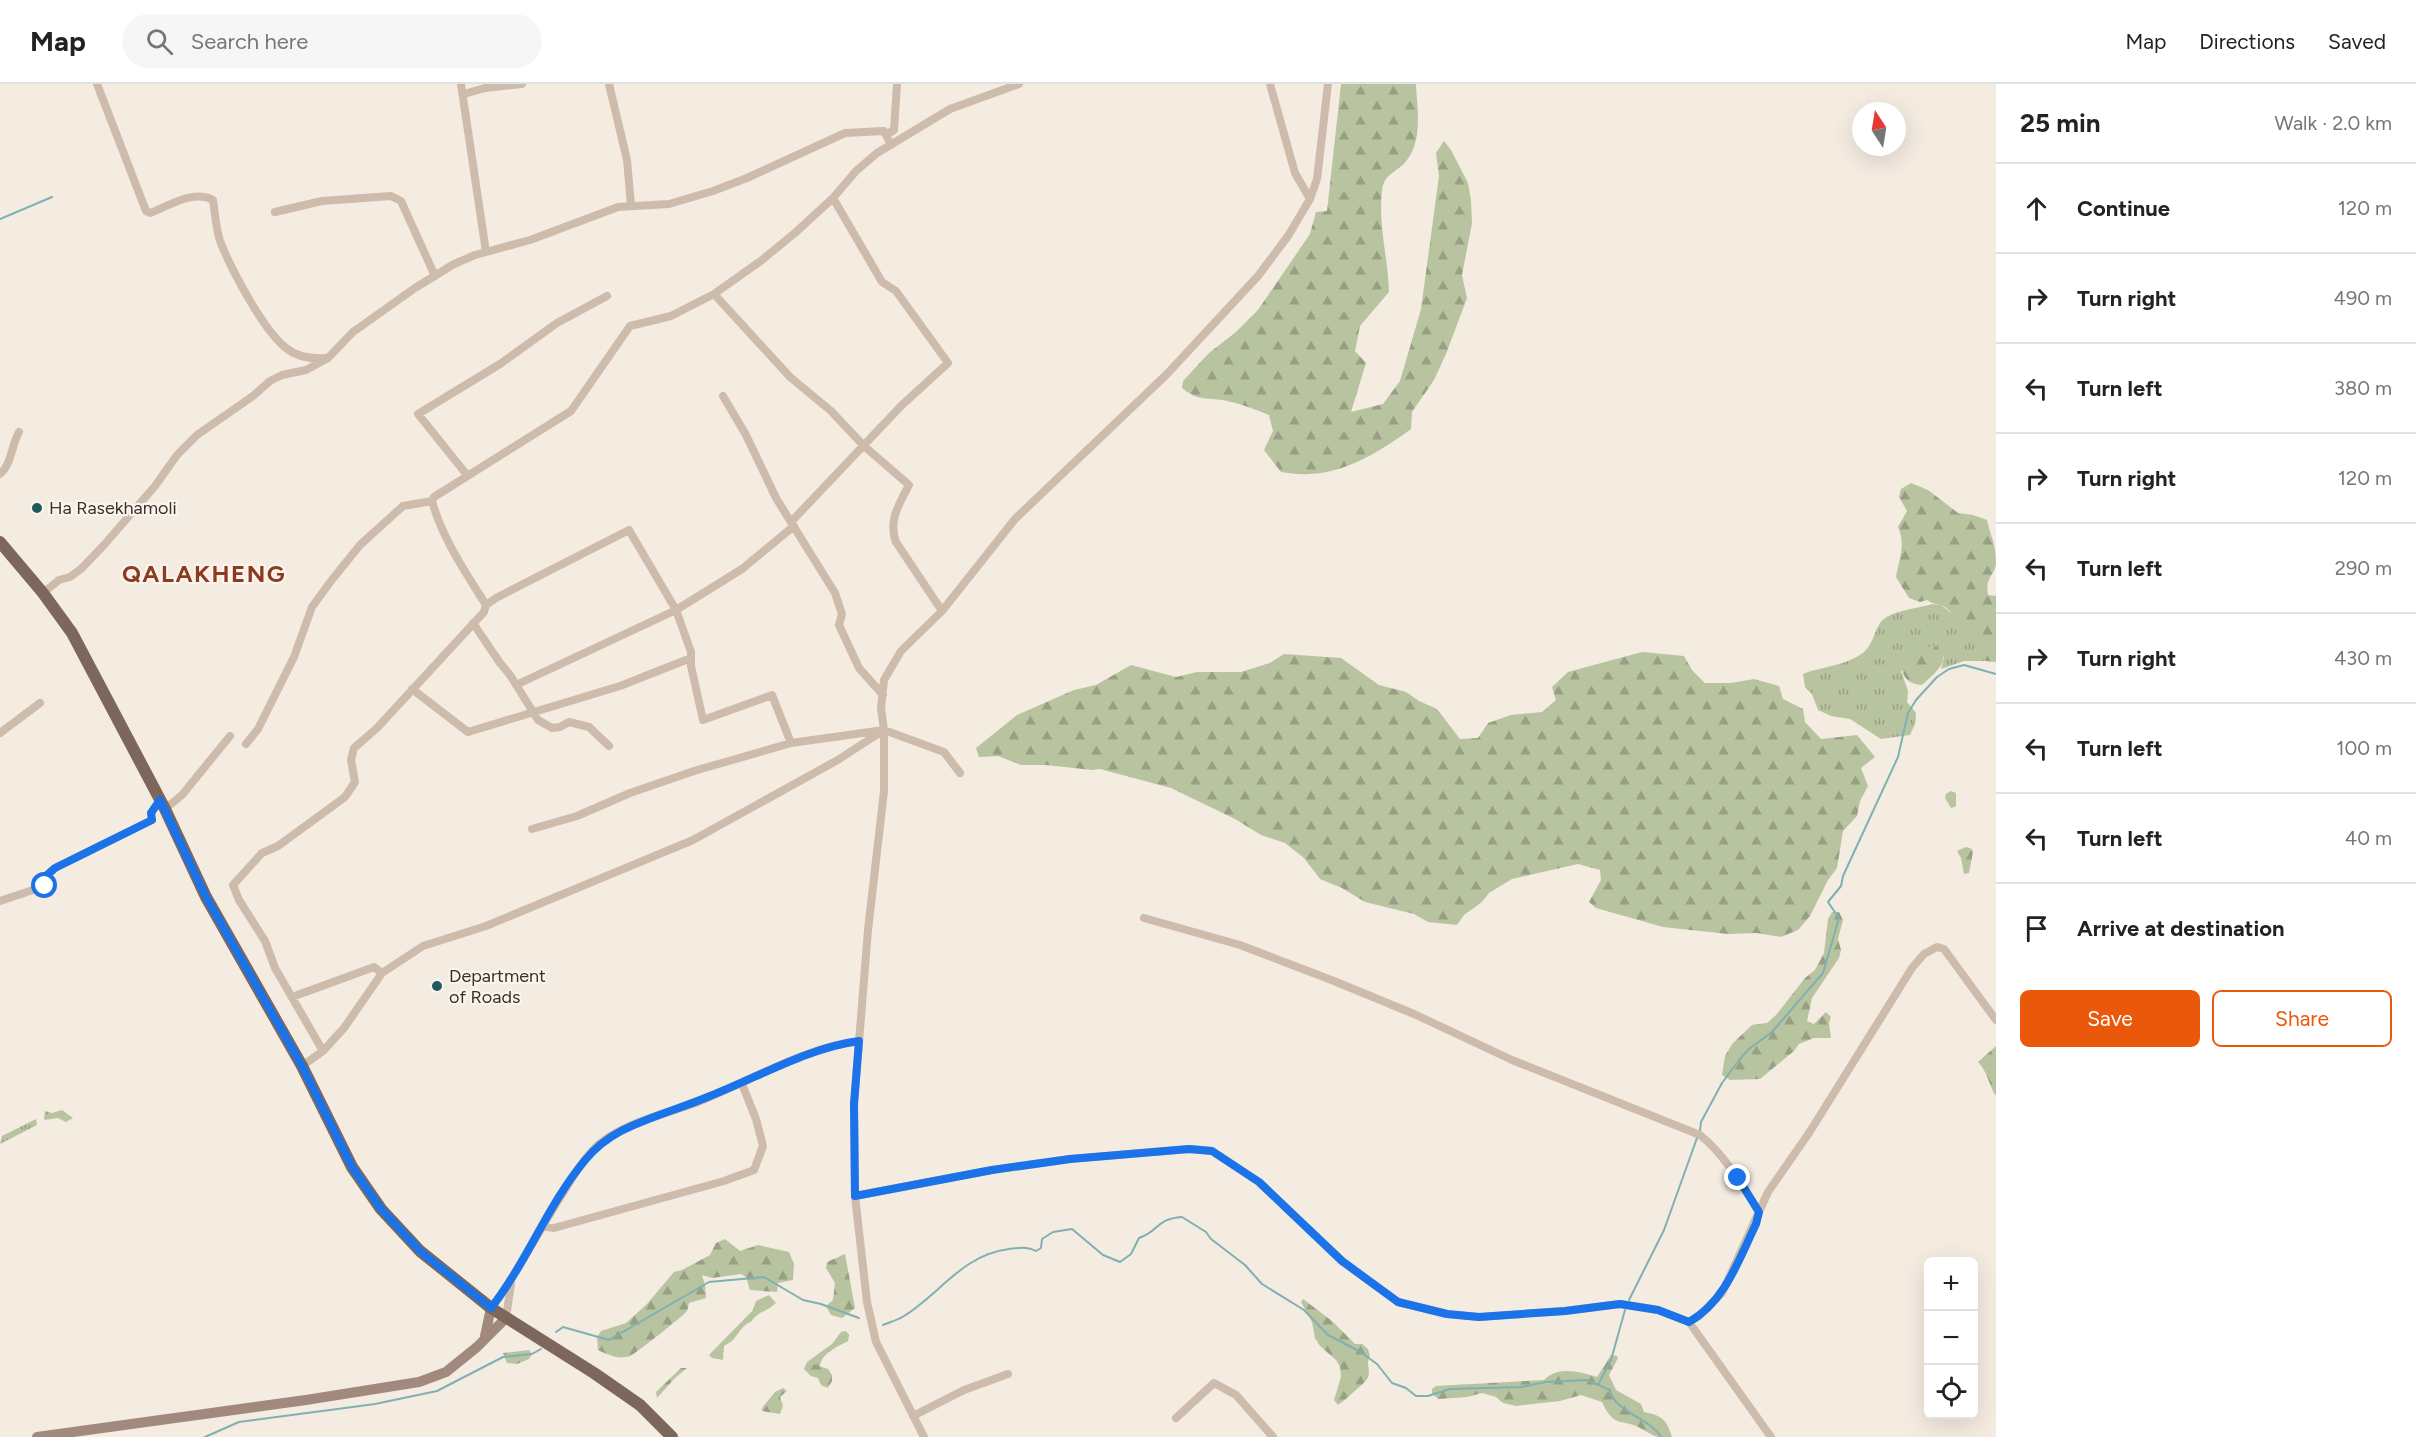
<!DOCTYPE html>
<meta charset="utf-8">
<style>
body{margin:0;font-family:Figtree,sans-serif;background:#f6f6f6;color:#222}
.controls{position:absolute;right:18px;bottom:18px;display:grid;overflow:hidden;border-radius:9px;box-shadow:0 6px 24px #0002}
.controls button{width:54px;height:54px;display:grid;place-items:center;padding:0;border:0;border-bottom:2px solid #e0e0e0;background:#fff;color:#222;font:30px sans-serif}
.compass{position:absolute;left:1852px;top:18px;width:54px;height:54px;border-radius:50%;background:#fff;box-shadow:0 6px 24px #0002;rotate:348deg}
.stop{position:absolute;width:18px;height:18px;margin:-14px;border:4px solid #1a73e8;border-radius:50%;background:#fff}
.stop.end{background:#1a73e8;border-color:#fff;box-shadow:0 2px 6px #0008}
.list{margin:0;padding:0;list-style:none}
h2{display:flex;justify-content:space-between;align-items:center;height:78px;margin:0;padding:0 24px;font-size:26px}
h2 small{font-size:20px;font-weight:400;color:#767676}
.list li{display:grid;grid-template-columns:39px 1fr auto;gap:18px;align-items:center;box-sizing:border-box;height:90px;padding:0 24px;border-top:2px solid #e0e0e0}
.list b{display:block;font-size:22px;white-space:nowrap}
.list em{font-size:20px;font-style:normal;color:#767676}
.actions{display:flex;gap:12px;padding:18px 24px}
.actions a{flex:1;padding:14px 0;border:2px solid #ea580c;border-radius:9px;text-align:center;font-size:21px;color:#ea580c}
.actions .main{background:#ea580c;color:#fff}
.icon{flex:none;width:33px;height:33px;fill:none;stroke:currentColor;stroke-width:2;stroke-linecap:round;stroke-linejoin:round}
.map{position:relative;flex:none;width:1996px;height:1353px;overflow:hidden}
header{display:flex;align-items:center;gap:36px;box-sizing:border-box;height:84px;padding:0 30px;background:#fff;border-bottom:2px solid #e0e0e0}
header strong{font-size:28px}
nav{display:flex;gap:33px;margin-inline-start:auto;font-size:21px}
.search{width:420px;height:54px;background:#f6f6f6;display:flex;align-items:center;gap:15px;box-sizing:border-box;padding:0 21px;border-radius:33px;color:#767676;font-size:22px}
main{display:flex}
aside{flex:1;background:#fff}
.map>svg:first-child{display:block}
.grass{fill:url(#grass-tufts)}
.forest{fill:url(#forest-firs)}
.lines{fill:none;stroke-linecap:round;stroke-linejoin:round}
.stream{stroke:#7fb0b2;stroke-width:2}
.minor{stroke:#cdbbac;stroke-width:8}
.secondary{stroke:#a18a7d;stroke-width:10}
.primary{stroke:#7d675c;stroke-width:12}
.route{stroke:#1a73e8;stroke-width:8}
.poi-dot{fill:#1f5a5e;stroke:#fbf5ee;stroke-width:2}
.labels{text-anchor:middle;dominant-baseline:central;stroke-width:4.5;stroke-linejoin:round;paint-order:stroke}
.poi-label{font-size:18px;fill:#3b302b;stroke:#fbf5ee;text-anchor:start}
.district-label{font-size:24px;font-weight:bold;letter-spacing:1.5px;fill:#8c3b22;stroke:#fbf5ee}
</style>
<header>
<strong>Map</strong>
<div class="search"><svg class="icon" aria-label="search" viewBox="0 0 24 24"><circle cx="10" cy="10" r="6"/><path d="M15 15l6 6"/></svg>Search here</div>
<nav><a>Map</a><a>Directions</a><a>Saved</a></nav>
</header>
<main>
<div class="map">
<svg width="1996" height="1353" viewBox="0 0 1996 1353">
<defs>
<pattern id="grass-tufts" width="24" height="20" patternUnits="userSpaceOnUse" patternTransform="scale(1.5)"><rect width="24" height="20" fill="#b8c4a0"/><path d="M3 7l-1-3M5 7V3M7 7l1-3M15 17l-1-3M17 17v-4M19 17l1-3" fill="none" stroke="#97a083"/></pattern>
<pattern id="forest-firs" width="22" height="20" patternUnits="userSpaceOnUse" patternTransform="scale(1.5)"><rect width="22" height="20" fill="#b8c4a0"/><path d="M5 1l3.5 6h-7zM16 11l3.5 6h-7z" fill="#97a083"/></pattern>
</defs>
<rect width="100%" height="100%" fill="#f4ebe1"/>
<path class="grass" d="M1932,520l9,1 17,13 6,15 19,20 3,8h-22l-23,8 3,-12 -43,14 7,20 -1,11 9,11 -1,11 -5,11 -29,4 -31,-20 -19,-3 -13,-6 -6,-16 -7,-7 -2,-13c20,-8 43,-8 61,-22 9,-8 10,-20 16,-29 10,-13 37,-14 52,-19z
M62,1026l11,8 -7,4 -8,-4 -13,2 -1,-1 1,-8 7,2z
M36,1035l1,6 -37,19 2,-8z
M846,1247l3,4 -1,6c-11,6 -28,13 -28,26l-13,-5 25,-18 9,-12z"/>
<path class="forest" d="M1341,0h75c1,25 7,55 -9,76 -8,12 -23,12 -25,31 -4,34 6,67 7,101l-29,34 -5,25 11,12 -15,49 32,-8 17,-23 21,-72 18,-133 -3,-23 8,-12 7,9 17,33 3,17 1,23 -10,52 5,23 -21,56 -12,26 -22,32 -1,17c-29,21 -64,44 -102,45 -9,1 -19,-1 -28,-2l-17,-22 9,-19 -4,-16c-14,-6 -28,-11 -42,-14 -19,-4 -28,1 -45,-13l1,-7 26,-28 27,-21 22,-22 52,-76 6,-22 11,-1z
M1911,399l17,7 30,23 15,2 14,5c4,18 9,23 9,43 -1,13 -11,13 -8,32l8,1v66l-10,-1c-5,-11 -14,-17 -21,-27 -10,-13 -4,-14 -20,-27 -6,-4 -12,-2 -18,-7l-7,2 -11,-4 -13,-21c3,-18 10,-32 2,-50l9,-16 -8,-14 2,-8z
M1933,561c23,13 1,29 -11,40 -18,-1 -22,-13 -20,-28z
M1642,568l42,4 8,14 13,13h26l23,-4 25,7 4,13 20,10 2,13 16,17 36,-4 18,22 -14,11 7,18 -8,15 -3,15 -14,15 -6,37 -9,12 -18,36 -12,14 -17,7 -25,-4 -28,1 -65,-7 -67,-19 -7,-6 12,-22 -1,-10 -22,-6 -66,15 -23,14 -7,9 -18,13 -7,10 -29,-3 -14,-8 -49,-12 -23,-14 -22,-9 -16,-21 -19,-15 -24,-8 -26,-16 -64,-31 -71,-19 -8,1 -46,-5h-25l-23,-9 -19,1 -3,-9 41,-33 57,-25 22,-5 35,-20 45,12 21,-5h44l29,-9 14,-9 57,4 38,27 27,7 13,9 18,8 23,30 18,-1 10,-15 23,-8 31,-3 14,-12 -4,-13 16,-15z
M1951,707l5,2v13l-5,2 -6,-10 1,-4z
M1966,763l6,2 1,3 -4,21 -5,1 -3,-16 -4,-7z
M1832,828h7l4,8 -5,19 3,11 -2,8 -27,40 -5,23 7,3 12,-12 5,5 -2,6 2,15h-17l-15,6 -5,7 -34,28 -30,1 -8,-5 3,-19 7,-12 20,-19 15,-2 9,-8 29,-37 10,-8 9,-17 4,-34z
M1996,962v48l-1,1c-6,-11 -8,-24 -17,-33z
M725,1155l15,12 18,-6 31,7 5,12 -1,16 -15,3 -1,9 -27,-2 -4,-13 -5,-3 -29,4 -10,-3 3,10 1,13 -17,5c-1,3 -1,7 -3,9 -3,4 -52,43 -56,44 -12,4 -21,-1 -32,-6l-1,-13 4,-6 25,-8 21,-19 27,-32 8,-2 28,-15 6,-12z
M845,1170l10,54 -13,10 -11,-3 -4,-7 1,-4 5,-4 2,-17 -9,-15 1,-6z
M769,1211l7,8c-8,8 -19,9 -25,19 -8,2 -12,11 -18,18 -3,3 -7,4 -9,6l-1,14 -11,-2 -3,-3 44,-45 3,-9z
M1303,1215l29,22 23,23h7l6,5 2,7c-5,8 2,16 -3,23 -1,3 -27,25 -29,26l-4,-5 7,-23 -1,-10 -4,-7 -16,-14 -5,-8 -3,-16 -11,-20z
M529,1266l3,4 -3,5 -12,5 -10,-1 -4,-10z
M1611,1271l6,1 1,2 -9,17 7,15 25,14 3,8c19,4 22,7 28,25 -21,0 -15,0 -32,-9 -18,-10 -26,1 -38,-26l-21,-7 -21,6 -44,5 -13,-3 -7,-6 -14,-4 -15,4 -29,2 -6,-6v-4l4,-3 108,-6c14,-15 37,-8 53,-3z
M807,1278l21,7 4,6v6l-4,7 -7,-3 -3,-7 -7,-2 -7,-7z
M681,1284h6l-12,10 -18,20 -1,-6z
M783,1304l4,3 -7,6 3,9 -3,8 -18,-3v-3l13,-16z"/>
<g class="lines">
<path class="stream" d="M0,135l52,-22
M1700,1047l1,-9 21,-39 17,-23 10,-11 23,-17 51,-59 16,-55 -11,-16 13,-16 2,-10 55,-119 10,-44 8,-13 21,-23 12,-8 15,-4 32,9
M1629,1216l35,-70 33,-92
M883,1241c7,-3 15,-5 21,-9 37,-23 58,-61 105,-67 9,-1 18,-3 27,2l5,-3 1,-9 11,-7 19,-3 31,26 17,7 11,-8 8,-16c21,-7 16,-19 43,-21l24,15 5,7 34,26 17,19 42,26 24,25 31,16 18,13 15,19 14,5 10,8h12l22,-7 71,-2 25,-5 41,-2 23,10c4,22 39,27 51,47
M556,1248l7,-5 46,13 100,-58 55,-5 39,23 18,4 38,14
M1598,1301l13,-25 14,-50
M205,1353l34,-15 136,-18 62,-13 66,-34 29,-3 9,-5"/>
<path class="minor" d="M97,0l49,127 4,2c18,-7 44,-24 63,-13 2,13 3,29 7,41 11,28 43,89 66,107 11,9 27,11 40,10
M461,0l25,168
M609,0l18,76 4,45
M1270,0l25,89 15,26
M464,10l21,-6 37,-4
M886,51l8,-5 3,-46
M275,128l47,-11 69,-5 10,5 34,75
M714,210l76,83 41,34 33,35 45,39c-10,19 -21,36 -13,57l46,69
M723,312l23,39 30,63 59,95 7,21 -3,11 20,43 24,27
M0,390c12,-10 11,-28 19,-42
M467,391l-49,-61 82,-50 57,-41 50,-27
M432,417c10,37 34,72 54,104
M791,438l110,-116 47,-43 -52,-72 -14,-9 -49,-84
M43,509l16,-13 11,-3 11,-8 23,-24 51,-59 22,-31 20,-20 56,-39 17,-15 12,-6 24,-5 22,-12 25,-26 62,-44 39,-24 21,-9 55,-15 88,-33 51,-3 44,-13 34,-13 98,-45 39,-2 7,14
M473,539l27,40 10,12 28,45 14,8 8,-1 9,-5 20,5 20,19
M516,601l160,-75 66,-41 52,-43
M412,605l56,43 152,-46 71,-28
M884,646v61l-16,139 -14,174 1,92 12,106 9,40 48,95
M0,649l40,-30
M246,660l12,-15 36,-72 18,-50 19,-26 29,-36 43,-39 29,-5 2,-4 137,-86 59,-85 41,-10 43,-22 48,-34 34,-28 37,-34 23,-27 21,-18 73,-44 69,-25
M165,725l17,-14 48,-59
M532,745l45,-13 53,-23 64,-22 97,-28 93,-13 60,22 16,21
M0,817l45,-15 1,-10 9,-8 97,-48 -1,-7 9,-13
M1144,834l96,27 94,36 80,33 98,46 188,75c25,20 42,50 59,77
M292,913l82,-30 8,6
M323,967l-48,-83 -10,-27 -26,-41 -6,-15 29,-32 16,-7 67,-49 10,-15 -4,-22 3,-12 23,-20 107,-116 2,-7 10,-7 133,-68 47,80 15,42v14l12,54 69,-25 19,48
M302,982l21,-15 21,-23 38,-55 41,-27 63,-20 207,-86 143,-79 48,-31 -3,-22 3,-28 17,-29 41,-40 73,-92 152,-145 91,-98 30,-40 22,-37 7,-20 11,-95
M855,1112l137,-26 78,-11 119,-10 23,2 47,31 83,79 56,41 49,12 32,3 86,-6 55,-7 38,6 31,12 82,115
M542,1142l12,2 170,-47 30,-11 9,-24 -7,-27 -14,-35
M491,1224c28,-36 47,-77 72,-115 10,-17 21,-35 35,-48 27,-23 68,-31 100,-43 52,-21 105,-54 161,-61
M506,1234l5,-34
M1689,1238l10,-6 23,-23 46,-101 41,-59 103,-165 12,-14 13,-7 7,2 52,71
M913,1332l51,-26 44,-16
M1176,1334l38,-35 22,12 37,42"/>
<path class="secondary" d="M485,1252l6,-28
M37,1353l269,-37 113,-18 27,-10 31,-25 29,-29"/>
<path class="primary" d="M0,458l43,51 29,40 93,176 41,88 96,169 50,101 29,42 39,42 71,57 103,65 46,32 32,32"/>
</g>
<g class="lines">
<path class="route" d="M45,802l1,-10 9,-8 97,-48 -1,-7 9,-13 46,97 96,169 50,101 29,42 39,42 71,57c36,-46 57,-104 95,-149 10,-12 22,-21 35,-28 27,-14 61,-23 89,-35 49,-19 97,-48 149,-55l-5,63 1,92 137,-26 78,-11 119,-10 23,2 47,31 83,79 56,41 49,12 32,3 86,-6 55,-7 38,6 31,12c36,-20 50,-63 67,-98l3,-12 -21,-34"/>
</g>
<g class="poi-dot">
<circle cx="37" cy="424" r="6"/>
<circle cx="437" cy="902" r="6"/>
</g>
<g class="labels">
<g class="poi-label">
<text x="49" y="424">Ha Rasekhamoli</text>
<text x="449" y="892">Department<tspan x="449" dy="21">of Roads</tspan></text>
</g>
<g class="district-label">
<text x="204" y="489">QALAKHENG</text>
</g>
</g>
</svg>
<div class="controls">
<button>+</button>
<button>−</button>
<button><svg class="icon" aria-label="locate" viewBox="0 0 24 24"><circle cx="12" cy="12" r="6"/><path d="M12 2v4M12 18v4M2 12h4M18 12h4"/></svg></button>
</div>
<svg class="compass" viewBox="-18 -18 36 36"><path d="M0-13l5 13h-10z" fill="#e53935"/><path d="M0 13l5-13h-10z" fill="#767676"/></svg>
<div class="stop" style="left:45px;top:802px"></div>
<div class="stop end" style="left:1738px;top:1094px"></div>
</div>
<aside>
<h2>25 min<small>Walk · 2.0 km</small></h2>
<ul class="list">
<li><svg class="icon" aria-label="ahead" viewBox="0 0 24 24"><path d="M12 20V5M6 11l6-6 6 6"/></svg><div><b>Continue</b></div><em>120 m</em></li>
<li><svg class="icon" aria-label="right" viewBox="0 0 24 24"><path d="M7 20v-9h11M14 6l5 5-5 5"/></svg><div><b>Turn right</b></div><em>490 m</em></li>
<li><svg class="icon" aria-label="left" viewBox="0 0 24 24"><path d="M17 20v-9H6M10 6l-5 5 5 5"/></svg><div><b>Turn left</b></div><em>380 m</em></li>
<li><svg class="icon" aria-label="right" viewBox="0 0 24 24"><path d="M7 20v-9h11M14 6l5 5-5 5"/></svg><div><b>Turn right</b></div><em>120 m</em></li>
<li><svg class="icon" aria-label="left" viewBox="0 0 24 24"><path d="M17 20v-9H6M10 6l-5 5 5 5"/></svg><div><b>Turn left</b></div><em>290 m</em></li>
<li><svg class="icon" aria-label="right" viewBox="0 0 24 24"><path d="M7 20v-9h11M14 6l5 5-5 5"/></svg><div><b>Turn right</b></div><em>430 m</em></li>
<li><svg class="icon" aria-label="left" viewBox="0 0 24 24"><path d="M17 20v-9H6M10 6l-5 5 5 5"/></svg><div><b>Turn left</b></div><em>100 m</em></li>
<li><svg class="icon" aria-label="left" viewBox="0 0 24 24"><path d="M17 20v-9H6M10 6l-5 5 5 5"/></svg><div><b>Turn left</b></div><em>40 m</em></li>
<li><svg class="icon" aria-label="arrive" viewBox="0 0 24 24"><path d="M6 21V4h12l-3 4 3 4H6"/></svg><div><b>Arrive at destination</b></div></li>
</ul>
<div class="actions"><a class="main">Save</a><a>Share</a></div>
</aside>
</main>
